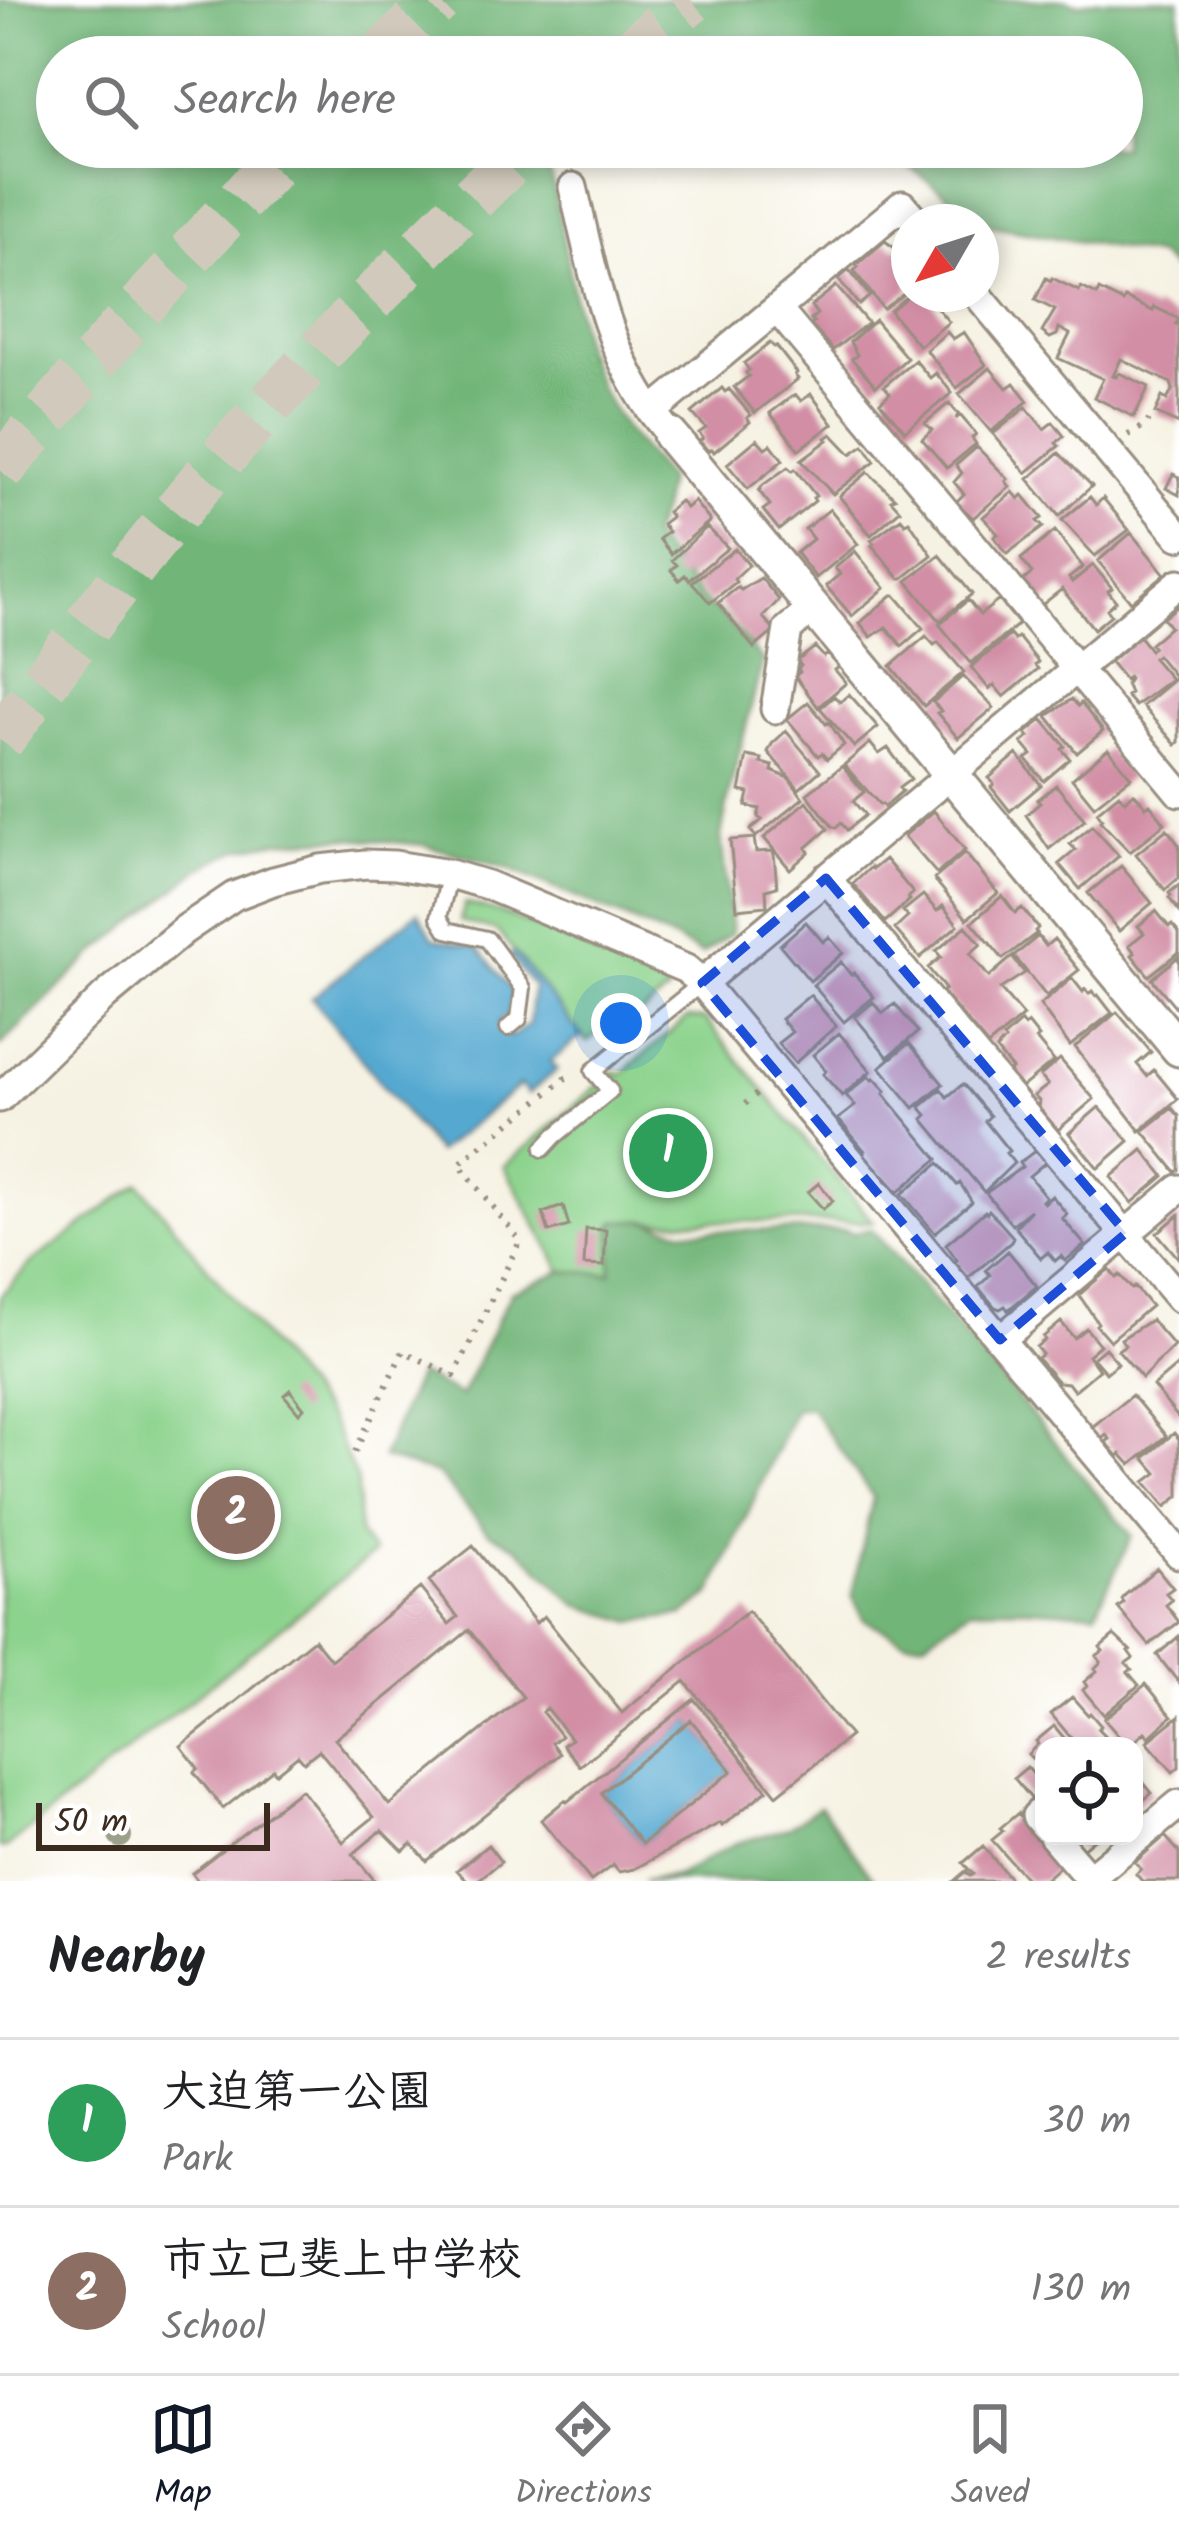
<!DOCTYPE html>
<meta charset="utf-8">
<style>
body{margin:0;font-family:Kalam,"Klee One",sans-serif;background:#f2f2f2;color:#202124}
.controls{position:absolute;right:36px;bottom:36px;display:grid;overflow:hidden;border-radius:24px;box-shadow:0 6px 18px #0003}
.controls button{width:108px;height:108px;display:grid;place-items:center;padding:0;border:0;border-bottom:3px solid #e0e0e0;background:#fff;color:#202124;font:60px sans-serif}
.compass{position:absolute;left:891px;top:204px;width:108px;height:108px;border-radius:50%;background:#fff;box-shadow:0 6px 18px #0003;rotate:231deg}
.scale{position:absolute;left:36px;bottom:30px;width:234px;box-sizing:border-box;padding-left:12px;border:6px solid #3b2a1e;border-top:0;font-size:33px;line-height:42px;white-space:nowrap;color:#3b2a1e;-webkit-text-stroke:9px #fff;paint-order:stroke}
.you{position:absolute;left:621px;top:1023px;width:42px;height:42px;margin:-30px;border:9px solid #fff;border-radius:50%;background:#1a73e8;box-shadow:0 0 0 18px #1a73e833}
.badge{display:grid;place-items:center;width:78px;height:78px;border-radius:50%;background:#111827;color:#fff;font-size:39px;font-weight:700}
.pin{position:absolute;translate:-50% -50%;border:6px solid #fff;box-shadow:0 3px 12px #0006}
.list{margin:0;padding:0;list-style:none}
h2{display:flex;justify-content:space-between;align-items:center;height:156px;margin:0;padding:0 48px;font-size:51px}
h2 small{font-size:39px;font-weight:400;color:#757577}
.list li{display:grid;grid-template-columns:78px 1fr auto;gap:36px;align-items:center;box-sizing:border-box;height:168px;padding:0 48px;border-top:3px solid #e0e0e0}
.list b{display:block;font-size:45px;white-space:nowrap}
.list p{margin:0;font-size:39px;white-space:nowrap;color:#757577}
.list em{font-size:39px;font-style:normal;color:#757577}
.icon{flex:none;width:66px;height:66px;fill:none;stroke:currentColor;stroke-width:2;stroke-linecap:round;stroke-linejoin:round}
.map{position:relative;flex:none;width:1179px;height:1881px;overflow:hidden}
.search{position:absolute;background:#fff;box-shadow:0 6px 18px #0003;left:36px;right:36px;top:36px;height:132px;display:flex;align-items:center;gap:30px;box-sizing:border-box;padding:0 42px;border-radius:66px;color:#757577;font-size:45px}
.sheet{height:492px;background:#fff}
nav{display:flex;justify-content:space-around;align-items:center;box-sizing:border-box;height:168px;border-top:3px solid #e0e0e0;background:#fff;font-size:33px;color:#757577}
nav a{display:grid;justify-items:center;gap:6px}
nav .on{color:#111827}
.map>svg:first-child{display:block}
.green{fill:#8cd38d;stroke:#647e56;stroke-width:3}
.forest{fill:#71b578;stroke:#56704b;stroke-width:3}
.water{fill:#54a9d0;stroke:#486a77;stroke-width:3}
.building{fill:#d28ea5;fill-rule:evenodd}
.lines{fill:none;stroke-linecap:round;stroke-linejoin:round}
.motorway-tunnel{stroke:#d1cabc;stroke-width:48;stroke-dasharray:48 24;stroke-linecap:butt}
.service-casing{stroke:#988e80;stroke-width:20}
.minor-casing{stroke:#988e80;stroke-width:33}
.tertiary-casing{stroke:#988e80;stroke-width:39}
.path{stroke:#988e80;stroke-width:6;stroke-dasharray:3 9;stroke-linecap:butt}
.service{stroke:#fff;stroke-width:14}
.minor{stroke:#fff;stroke-width:27}
.tertiary{stroke:#fff;stroke-width:33}
.tree{fill:#9ca089}
.marked{fill:#1d4ed8;fill-opacity:0.2;stroke:#1d4ed8;stroke-width:9;stroke-dasharray:24 15;stroke-linejoin:round}
</style>
<div class="map">
<svg width="1179" height="1881" viewBox="0 0 1179 1881">
<rect width="100%" height="100%" fill="#fff"/>
<filter id="ink" filterUnits="userSpaceOnUse"><feTurbulence type="fractalNoise" baseFrequency=".00833" numOctaves="2"/><feDisplacementMap in="SourceGraphic" scale="24" xChannelSelector="R" yChannelSelector="G"/><feConvolveMatrix kernelMatrix="1 2 1 2 8 2 1 2 1" color-interpolation-filters="sRGB"/></filter>
<filter id="wash" filterUnits="userSpaceOnUse"><feTurbulence type="fractalNoise" baseFrequency=".004" numOctaves="4" result="noise"/><feDisplacementMap in="SourceGraphic" scale="48" xChannelSelector="R" yChannelSelector="G"/><feGaussianBlur stdDeviation="2.7" result="paint"/><feColorMatrix in="noise" values="0 0 0 0 0 0 0 0 0 0 0 0 0 0 0 0 0 1.4 0 .05"/><feComposite in="paint" operator="in"/></filter>
<g filter="url(#wash)">
<rect width="100%" height="100%" fill="#f6f2e3"/>
<path class="green" d="M465,903l37,10 156,65 10,14 -38,31 -17,-3 -26,22 -90,-111 -37,-10z
M687,1018l18,1 168,203 -257,-1 -4,6v47l-50,-3 -58,-105 111,-95 5,4z
M139,1183l190,235 28,63 2,54 15,18 -368,295 -6,-1v-551l30,-32z"/>
<path class="forest" d="M0,0h1066l12,4 20,-4h81v275l-21,-19 -170,-31 -105,-78h239v-90h-364l-20,-14 -29,14h-652v90h475l20,32 32,169 16,40 25,41 42,50 -6,32 -10,25 56,69 17,12 39,44 -32,123 -10,52 11,97 -30,21 -31,-16 -164,-70 -83,-23 -75,-7 -70,3 -40,8 -39,20 -105,84 -95,93z
M644,1220l40,11 163,-1 6,3 18,-4 128,146 133,161 -36,76 -74,-4 -51,1 -47,32h-18l-43,-22 -11,-25 21,-97 -63,-90 -15,2 -83,184 -28,22 -51,7 -56,-17 -60,-58 -29,-15 -51,-58 -55,-16 36,-84 43,22 50,-104 51,-21 49,3 1,-47 3,-1v-5z
M820,1806l55,75h-233l36,-5 56,-32 54,-16z"/>
<path class="water" d="M418,912l15,26 44,9 35,44 -3,23 -10,8 12,15 18,-13 4,-38 -24,-30 5,-4 68,84 -31,25 6,9 -29,24 -8,-9 -83,68 -125,-155z
M691,1720l41,51 -90,73 -41,-51z"/>
<g id="blocks">
<path class="building" d="M885,241l11,8 5,-4 8,10v35l-26,19 -29,-38 4,-4 -2,-2z
M849,270l21,26 -11,9 -21,-26z
M1046,278l5,3 1,-3 27,13 2,-4 16,8 2,-5 24,12 2,-4 28,13 1,-4 25,12 -3,5 3,1v99l-24,-11 7,-16 5,3 6,-11 -2,-6 -50,-24 -8,17 3,1 3,-4 30,14 -15,30 -40,-20 9,-18 -45,-21 12,-24 -11,-6 -2,7 -7,3 -8,-6 13,-22 -20,-10z
M836,286l32,37 -35,27 -22,-25 3,-2 -3,-4 6,-5 -6,-8z
M910,294h15l24,28 -30,24 -29,-35z
M875,320l32,38 -31,28 -24,-27 5,-4 -7,-13z
M947,332l6,7 11,-7 22,33 -29,23 -31,-38z
M770,343l4,4 2,-1 21,27 -2,2 3,4 -43,34 -21,-26 15,-11 -3,-3 3,-3 -5,-7z
M915,360l15,18 6,-5 16,20 -47,38 -25,-29 10,-9 -6,-7z
M990,368l17,20 7,-5 14,18 -37,31 -32,-38z
M722,388l3,4 4,-3 22,26 -4,3 3,4 -36,30 -2,-3 -4,2 -8,-10 3,-3 -4,-5 7,-5 -14,-15z
M811,394l22,30 -34,26 -29,-37 21,-16 5,-2 5,6z
M949,403l9,11 -2,5 4,-4 16,19 -4,4 4,6 -29,24 -25,-29 10,-9 -7,-7z
M1026,407l18,22 9,-7 11,14 -8,7 3,3 -33,27 -33,-39z
M832,434l19,20 13,-9 11,16 -42,33 -32,-34 27,-20 -2,-2z
M757,439l8,9 6,-4 12,16 -35,29 -21,-25z
M977,447l31,32 -2,2 4,6 -37,31 -17,-16 8,-8 -10,-12 8,-9 -6,-8z
M1059,453l33,33 -33,30 -31,-37z
M788,467l4,4 3,-2 21,27 -3,2 2,3 -36,29 -16,-20 7,-5 -11,-14 4,-6z
M868,472l27,26 -4,2 9,10 -29,25 -32,-39z
M1173,474l6,3v18l-13,-7z
M1013,492l6,7 4,-4 19,23 -5,3 6,6 -36,27 -13,-17 4,-3 -15,-17z
M1090,497l6,8 7,-7 26,32 -34,26 -33,-36z
M680,501l6,7 8,-7 16,20 -39,33 -12,-15 9,-7 -6,-8 9,-7 -4,-5z
M830,509l28,35 -42,34 -20,-25 17,-14 -8,-10z
M901,518l4,5 4,-2 23,34 -29,23h-4l-27,-33 2,-2 -3,-3z
M707,527l21,21 -39,32 -4,-5 -6,5 -8,-10 6,-5 -5,-5z
M1055,531l28,36 -14,11 3,4 21,-17 19,23 -4,3 8,10 -9,8 4,6 -17,14 -32,-40 -20,16 -19,-24 9,-8 -11,-14z
M1131,533l34,41 -34,28 -33,-41z
M735,549l14,16 -15,14 2,3 -26,21 -18,-21z
M855,551l30,37 -33,28 -26,-30 14,-12 -5,-6z
M940,555l32,39 -32,27 -33,-40z
M761,578l18,22 -16,17 10,12 -1,4 -18,15 -36,-45 20,-16 3,3z
M892,595h3l28,33 -21,18 -16,-19 -15,10 -11,-14z
M968,600l12,15 19,-15 20,24 -48,39 -32,-39z
M1179,605v67l-5,4 -17,-21 -4,3 18,21 -36,27 -9,-10 4,-3 -4,-9 3,-5 -1,-2 -3,3 -15,-18 29,-26 11,14 3,-3 -3,-3 20,-17 -7,-9z
M1010,635l4,5 4,-3 20,25 -3,3 3,4 -34,28 -10,-12 -5,4 -18,-22z
M926,636l8,9 4,-3 26,30 -40,34 -33,-40z
M815,647l9,10 4,-3 11,13 -4,3 11,13 -28,24 -23,-31 5,-4 -2,-3 3,-3 -4,-5z
M1179,675v67l-3,3 -34,-39z
M963,676l31,32 -36,30 -21,-25 4,-2 -8,-9z
M849,694l29,33 -24,20 -34,-39 14,-12 6,6z
M1072,699l6,7 3,-3 22,28 -26,22 -30,-37z
M808,702l18,22 3,-2 15,23 -17,14 -5,-6 -4,3 -31,-37z
M1042,719l23,27 -3,3 8,10 -26,22 -18,-22 6,-4 -10,-12 7,-6 -3,-4z
M786,731l34,40 -21,18 -31,-37 4,-8z
M870,743l9,11 9,-6 23,31 -12,9 3,3 -18,16 -2,-3 -2,1 -36,-40z
M1108,749l23,28 -37,29 -22,-27z
M1017,754l24,31 -31,26 -19,-24 3,-3 -5,-6z
M747,756l15,3 -1,4 12,3 -1,5 17,7 14,20 -47,39 -6,-7 12,-10 -4,-3 2,-8 -14,-3 3,-13 -9,-2z
M842,766l22,26 -11,9 12,14 -18,15 -6,-7 -5,5 -4,-2 -25,-32z
M1056,785l29,35 -36,29 -23,-34 14,-12 -3,-3z
M1134,793l12,14 4,-3 15,19 -35,29 -30,-31 2,-2 -5,-7 22,-18 6,7z
M807,801l21,28 -22,19 3,4 -19,17 -26,-31z
M934,811l31,39 -28,24 -33,-38z
M1092,826l27,30 -39,33 -21,-25 17,-14 -6,-6z
M1167,829l12,16v33l-14,12 -29,-36z
M754,838l2,14 16,-1 2,3 3,33 -11,3 1,16 -30,3 -7,-69z
M965,853l33,40 -31,26 -33,-40z
M885,859l28,34 -5,5 2,2 -25,22 -32,-38 18,-17 2,2z
M1121,866l31,37 -33,28 -31,-38z
M1179,885v26l-10,-13 2,-2 -2,-3z
M923,895l14,16 6,-5 15,19 -38,33 -25,-29 13,-12 -5,-6z
M1002,896l13,17 7,-5 16,20 -3,3 2,2 -34,26 -31,-37z
M1156,911l13,16 3,-2 7,8v19l-30,24 -17,-21 3,-2 -6,-8 15,-12 -6,-7z
M806,922l17,20 6,-5 14,16 -33,28 -30,-36z
M966,926l15,18 -11,10 19,23 23,-20 13,16 -25,16 23,27 -35,30 -46,-54 3,-3 -17,-21 13,-11 -5,-6z
M1038,936l8,10 8,-7 25,31 -33,26 -32,-40z
M1179,956v55l-27,-32z
M841,962l10,13 3,-2 20,24 -30,25 -31,-37z
M1072,978l11,14 2,-3 4,5 3,-3 4,5 2,-1 14,18 -42,33 -30,-41z
M810,995l26,31 -41,37 -17,-20 14,-11 -11,-13z
M873,1002l10,11 12,-9 23,28 -30,25 -33,-40z
M1117,1012l34,40 -14,12 10,12 7,-6 24,29 -38,32 -65,-84z
M1021,1022l3,4 4,-3 11,14 -3,2 18,22 -33,27 -13,-16 4,-3 -16,-19 9,-10 -2,-2z
M839,1033l32,38 -29,25 -19,-22 3,-3 -13,-16z
M909,1043l34,41 -29,24 -34,-41z
M1060,1059l34,40 -36,31 -20,-23 1,-6 -5,-5 14,-11 -8,-9z
M869,1076l3,4 2,-2 12,13 -2,3 54,65 -40,33 -35,-39 2,-2 -27,-32 17,-13 -9,-11z
M963,1084l27,32 -5,5 24,30 -3,2 8,10 -30,29 -61,-73 4,-4 -7,-8 21,-18 6,8z
M1099,1107l30,34 -31,27 -29,-35z
M1172,1108l7,8v54l-3,2 -33,-41z
M1036,1150l10,12 -17,14 17,21 -4,4 2,2 8,-7 15,18 -5,4 23,27 -20,16 -4,-5 -6,5 -7,-9 -7,6 -26,-31 16,-17 -19,15 -26,-32 36,-26 -3,-4z
M1143,1150l21,26 -32,27 -21,-26z
M939,1163l18,22 3,-2 12,19 -37,31 -33,-39z
M819,1183l14,18 -10,8 -15,-17z
M563,1206l6,20 -20,6 -6,-19z
M989,1210l24,27 -2,5 -43,36 -13,-16 2,-2 -11,-16 39,-33 2,2z
M1179,1215v44l-22,-26z
M586,1229l20,1 -2,36 -20,-1z
M1008,1251l29,35 -29,24 -3,-4 -5,3 -5,-2 -17,-20 12,-12 -4,-5z
M1109,1269l7,9 4,-3 12,14 3,-2 16,19 -41,35 -14,-16 2,-2 -19,-28z
M1151,1320l23,26 -32,32 -24,-28 7,-5 -4,-6z
M1061,1322l13,16 12,-10 14,17 -12,10 11,15 -25,21 -6,-8 -10,-1 -21,-24 5,-4 -6,-7 9,-7 -2,-3z
M1105,1348l13,15 -12,10 -13,-15z
M1179,1364v55l-26,-33z
M290,1390l14,18 -5,5 -15,-18z
M1132,1395l34,41 -35,29 -10,-11 -3,2 -12,-14 4,-3 -4,-4 -4,4 -10,-12z
M1174,1433l5,6v57l-13,11 -21,-25 12,-9 -13,-15z
M473,1546l63,77 8,-7 78,97 126,-102 102,125 -73,59 -92,-114 -105,85 -17,-21 8,-6 -25,-31 -4,4 19,24 -9,7 8,11 -133,107 -15,-17 -9,7 -21,-21 -29,24 22,27h-177l-6,-8 109,-84 42,53 31,-25 -55,-67 -15,12 -6,-7 -22,18 -3,-4 -50,40 -29,-37 4,-4 -17,-22 133,-107 17,21 89,-72 29,36 9,-7 -29,-36zM469,1630l54,67 -134,108 -54,-66z
M1157,1568l16,20 -7,5 6,7 -6,5 13,17 -30,23 -31,-37 6,-5 -2,-3 3,-5z
M1114,1635l16,15 -2,1 5,7 -7,5 6,6 -4,3 11,13 -35,30 -21,-25 4,-4 -3,-4 13,-11 -2,-3 6,-6 -5,-6 7,-5 -3,-4z
M1179,1636v47l-22,-28z
M1146,1684l26,32 -23,21 -4,-5 -14,13 -2,-3 -3,3 -22,-26z
M1072,1697l16,18 2,-2 11,13 -3,3 6,6 -11,9 -2,-3 -7,5h-6l-27,-32z
M694,1699l73,91 -45,36 -2,-3 -86,46 -15,3 -6,-7 -22,16 -50,-61 24,-20 2,2zM691,1720l41,51 -90,73 -41,-51z
M1179,1716v51l-6,5 -26,-30z
M1054,1726l17,20h-27v25l-16,-17 10,-10 -2,-3z
M1027,1767l17,20v8l-9,8 -21,-25z
M1134,1771l18,22 -18,15z
M1018,1813l43,52 -18,16h-15l-36,-41 11,-9 -3,-3z
M1070,1836h28l-17,14z
M1165,1836l14,16v29h-37l-6,-7 5,-5 -6,-7z
M488,1845l13,17 -24,19h-10l-10,-11z
M983,1846l29,35h-58l12,-10 4,5 3,-2 -10,-11z"/>
</g>
</g>
<g filter="url(#ink)">
<use href="#blocks" fill-opacity="0" stroke="#988e80" stroke-width="3"/>
<g class="lines">
<path class="motorway-tunnel" d="M380,57l58,-57
M626,57l65,-57
M0,470l141,-164 149,-159
M0,740c84,-111 167,-224 262,-327 85,-92 174,-179 263,-266"/>
<g class="service-casing">
<path id="service" d="M450,874l-11,43 8,13 40,9 36,49 -4,31 -11,9
M543,1149l12,-13 55,-45 -17,-20 109,-88"/>
</g>
<g class="minor-casing">
<path id="minor" d="M573,187c19,79 31,157 79,225
M977,294l202,242
M777,309l402,483
M670,435l-18,-23 250,-207 15,17
M775,709l13,-80 26,-21
M826,878l353,420
M702,983l477,-400
M0,1098l105,-102 79,-66 50,-34 39,-15 47,-12 46,-5 29,1 55,9 37,11 199,84 16,14 477,571
M1000,1340l179,-151
M1044,1808l-8,8 8,10
M1053,1836l36,42
M1086,1881l93,-77"/>
</g>
<g class="tertiary-casing">
<path id="tertiary" d="M670,435l509,614"/>
</g>
<path class="path" d="M1128,435l18,-10 3,-5
M745,1104l15,-13
M355,1452l48,-101 51,25 66,-135 -61,-77 107,-86 7,-2"/>
<use href="#service" class="service"/>
<use href="#minor" class="minor"/>
<use href="#tertiary" class="tertiary"/>
</g>
<circle class="tree" cx="120" cy="1836" r="12"/>
</g>
<path class="marked" d="M826,878l300,355 -126,107 -298,-357z"/>
</svg>
<div class="controls">
<button><svg class="icon" aria-label="locate" viewBox="0 0 24 24"><circle cx="12" cy="12" r="6"/><path d="M12 2v4M12 18v4M2 12h4M18 12h4"/></svg></button>
</div>
<svg class="compass" viewBox="-18 -18 36 36"><path d="M0-13l5 13h-10z" fill="#e53935"/><path d="M0 13l5-13h-10z" fill="#757577"/></svg>
<div class="scale">50 m</div>
<div class="you"></div>
<div class="pin badge" style="left:668px;top:1153px;background:#2e9e5b">1</div>
<div class="pin badge" style="left:236px;top:1515px;background:#8d6e63">2</div>
<div class="search"><svg class="icon" aria-label="search" viewBox="0 0 24 24"><circle cx="10" cy="10" r="6"/><path d="M15 15l6 6"/></svg>Search here</div>
</div>
<section class="sheet">
<h2>Nearby<small>2 results</small></h2>
<ul class="list">
<li><span class="badge" style="background:#2e9e5b">1</span><div><b>大迫第一公園</b><p>Park</p></div><em>30 m</em></li>
<li><span class="badge" style="background:#8d6e63">2</span><div><b>市立己斐上中学校</b><p>School</p></div><em>130 m</em></li>
</ul>
</section>
<nav>
<a class="on"><svg class="icon" aria-label="map" viewBox="0 0 24 24"><path d="M3 6l6-2 6 2 6-2v14l-6 2-6-2-6 2zM9 4v14M15 6v14"/></svg>Map</a>
<a><svg class="icon" aria-label="directions" viewBox="0 0 24 24"><path d="M12 3l9 9-9 9-9-9zM9 14v-3h6M13 9l2 2-2 2"/></svg>Directions</a>
<a><svg class="icon" aria-label="saved" viewBox="0 0 24 24"><path d="M7 4h10v16l-5-4-5 4z"/></svg>Saved</a>
</nav>
